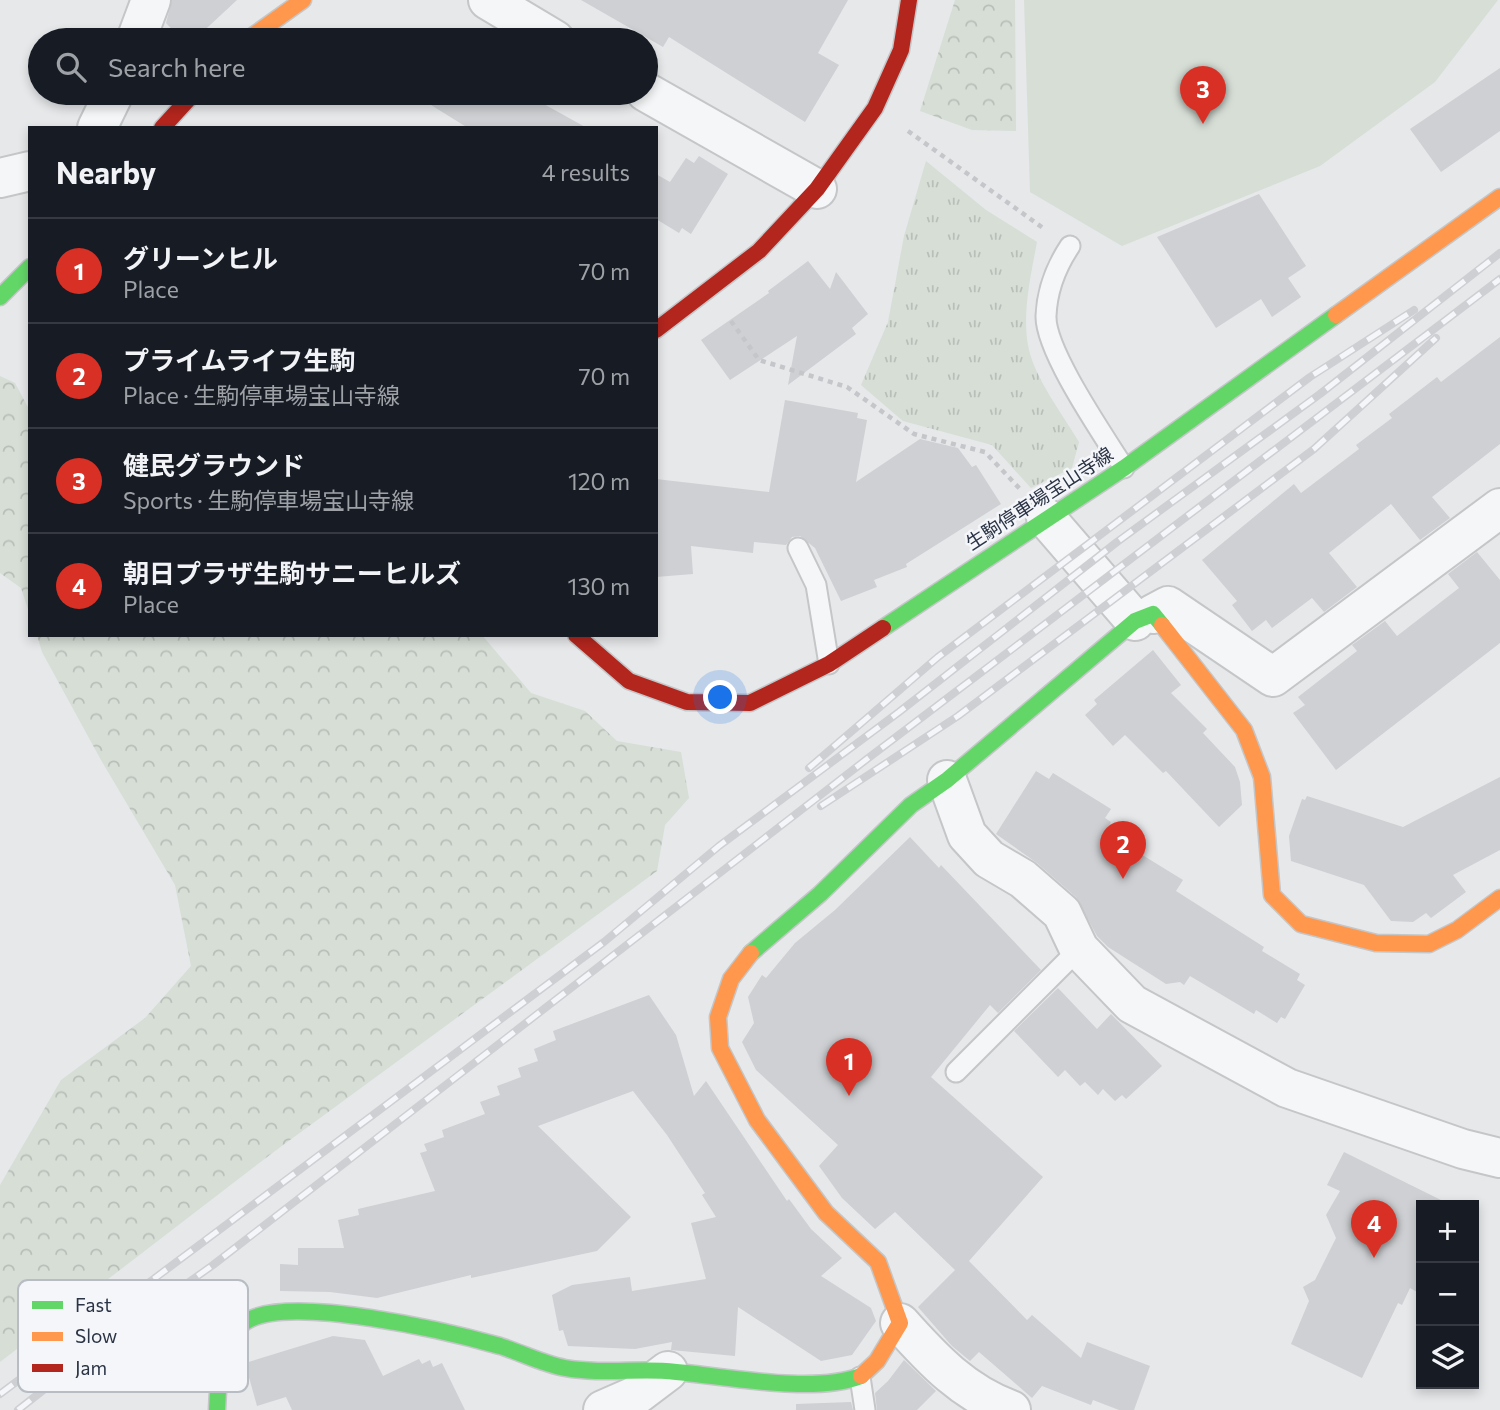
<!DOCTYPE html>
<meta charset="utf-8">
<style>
body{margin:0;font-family:Commissioner,"Noto Sans JP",sans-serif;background:#242831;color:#f1f3f6}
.controls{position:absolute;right:21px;bottom:21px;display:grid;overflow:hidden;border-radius:0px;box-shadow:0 4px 10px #0003}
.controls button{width:63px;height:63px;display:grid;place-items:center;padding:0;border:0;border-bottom:2px solid #363941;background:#171b24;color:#f1f3f6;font:35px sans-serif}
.you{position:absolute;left:721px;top:698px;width:24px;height:24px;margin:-18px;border:5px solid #fff;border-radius:50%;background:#1a73e8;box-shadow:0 0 0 10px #1a73e833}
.badge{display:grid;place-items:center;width:46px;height:46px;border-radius:50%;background:#d93025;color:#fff;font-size:23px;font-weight:700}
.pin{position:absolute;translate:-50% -58px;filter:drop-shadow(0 2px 4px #0008)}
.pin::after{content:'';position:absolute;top:37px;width:24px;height:21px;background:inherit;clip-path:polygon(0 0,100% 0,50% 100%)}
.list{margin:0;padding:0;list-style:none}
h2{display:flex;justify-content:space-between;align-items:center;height:91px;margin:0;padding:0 28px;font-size:30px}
h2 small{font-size:23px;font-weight:400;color:#9ea1a6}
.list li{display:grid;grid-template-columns:46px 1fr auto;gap:21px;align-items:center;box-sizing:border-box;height:105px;padding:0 28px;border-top:2px solid #363941}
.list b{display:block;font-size:26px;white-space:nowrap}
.list p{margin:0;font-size:23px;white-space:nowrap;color:#9ea1a6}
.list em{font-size:23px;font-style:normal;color:#9ea1a6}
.icon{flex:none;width:38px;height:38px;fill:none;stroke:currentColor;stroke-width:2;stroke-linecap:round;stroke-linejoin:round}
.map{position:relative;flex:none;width:1500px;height:1410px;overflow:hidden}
.search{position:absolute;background:#171b24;box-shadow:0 4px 10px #0003;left:28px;top:28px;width:630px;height:77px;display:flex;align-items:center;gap:18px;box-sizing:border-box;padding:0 24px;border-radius:38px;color:#9ea1a6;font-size:26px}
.panel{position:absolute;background:#171b24;box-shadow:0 4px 10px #0003;left:28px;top:126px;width:630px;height:511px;border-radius:0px}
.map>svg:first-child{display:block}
.forest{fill:url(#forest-crowns)}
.park{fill:url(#park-tufts)}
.pitch{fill:#d6ded6}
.building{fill:#ced0d3}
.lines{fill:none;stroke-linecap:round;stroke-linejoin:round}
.lane-casing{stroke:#c4c6c8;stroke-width:23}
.street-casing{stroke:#c4c6c8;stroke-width:42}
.fast-casing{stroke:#c4c6c8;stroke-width:19}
.slow-casing{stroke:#c4c6c8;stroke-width:19}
.jam-casing{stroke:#c4c6c8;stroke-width:19}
.path{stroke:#c5c6ca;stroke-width:4.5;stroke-dasharray:5 5;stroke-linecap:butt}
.lane{stroke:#f5f6f7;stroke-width:19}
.street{stroke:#f5f6f7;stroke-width:38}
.fast{stroke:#63d668;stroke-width:16}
.slow{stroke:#ff974d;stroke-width:16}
.jam{stroke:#b3261e;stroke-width:16}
.rail-casing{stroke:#cecfd2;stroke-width:8}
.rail{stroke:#f4f6f9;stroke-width:5;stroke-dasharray:16;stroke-linecap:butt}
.labels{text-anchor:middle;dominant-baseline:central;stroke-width:5;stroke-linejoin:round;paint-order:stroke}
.street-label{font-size:19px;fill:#2b3445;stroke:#f4f6f9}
.key{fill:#f4f6f9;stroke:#b8bcc3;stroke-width:2}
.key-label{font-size:19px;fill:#2b3445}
</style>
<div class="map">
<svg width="1500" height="1410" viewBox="0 0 1500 1410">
<defs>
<pattern id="forest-crowns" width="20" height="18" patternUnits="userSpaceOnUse" patternTransform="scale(1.75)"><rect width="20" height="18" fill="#d6ded6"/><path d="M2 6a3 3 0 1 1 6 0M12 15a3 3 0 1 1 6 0" fill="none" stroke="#b8bfb9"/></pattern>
<pattern id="park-tufts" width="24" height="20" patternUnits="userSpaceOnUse" patternTransform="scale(1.75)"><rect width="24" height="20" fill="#d6ded6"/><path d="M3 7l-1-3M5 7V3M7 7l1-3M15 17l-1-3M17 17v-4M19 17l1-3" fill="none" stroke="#b8bfb9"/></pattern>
</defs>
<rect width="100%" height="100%" fill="#e6e8ea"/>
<path class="forest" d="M955,0h60l1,131 -44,-1 -52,-19z
M0,376l15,7 15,28v204l-9,-27 -21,-15z
M37,635h445l49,58 54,18 32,30 64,11 8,46 -24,27 -8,46 -382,280 -275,211v-177l61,-105 84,-62 46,-52 -16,-81 -74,-125 -59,-108z"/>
<path class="park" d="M926,161l60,49 51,32c-6,32 -15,71 -9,103 5,31 35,70 51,97l-7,26 -41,20 -39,-43 -89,-24 -42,-36 27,-63 16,-86z"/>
<path class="pitch" d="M1024,0h474l-63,82 -115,84 -198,80 -92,-54z"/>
<path class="building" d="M172,0h65l-43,40h-12l-16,-17z
M581,0h267l-30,53 21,12 -34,57 -136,-85 -6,10z
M1500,68v63l-59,41 -31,-43z
M439,93h85l63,35h-119l-37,-23z
M699,156l29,18 -37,60 -9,-6 -3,5 -23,-14v-45l14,8 16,-24 8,5z
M1259,194l47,72 -18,12 13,19 -29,20 -11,-18 -45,29 -59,-91z
M808,261l22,28 6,-17 32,42 -16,14 4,6 -68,51 9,-49 -67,44 -29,-40 68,-47 -1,-2z
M1500,337v107l-68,53 18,21 -30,22 -29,-36 -62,49 28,34 -33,25 -12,-14 -40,30 -6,-8 -14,11 -20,-26 5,-4 -35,-41 92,-76 7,9 58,-44 -3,-4 36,-27 -3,-4 48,-37 4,5z
M785,400l73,13 -1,5 10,2 -11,62 64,-43 38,9 14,19 4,-2 25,39 -95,60 1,3 -33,13 3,7 -36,14 -26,-53 -15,-12 -8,1 -6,8 -32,-3 -1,11 -62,-7 2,28 -37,3v-98l113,13z
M1477,552l23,28v63l-164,127 -43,-57 12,-8 -7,-8 59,-46 -5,-6 33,-24 12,15 62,-48 -11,-14z
M1153,650l28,35 -10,8 36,36 -4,4 32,34 5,15 2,23 -23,22 -53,-56 -3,2 -38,-38 -12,11 -28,-31 12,-11 -3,-4z
M1036,771l13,8 4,-6 58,36 -6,9 6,4 -6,10 78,48 -7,11 88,56 -2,4 38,23 -3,6 8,5 -20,34 -4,-2 -4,6 -21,-13 -2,4 -64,-38 -6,9 -4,-3 -14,2 -58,-37 -11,-11 -21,-39 -39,-34 -41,-29z
M1500,777v73l-47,25 13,17 -35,26 -5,-5 -13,9 -22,-1 -27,-36 -73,-24 -2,-25 13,-37 3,1 2,-4 96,31z
M910,837l29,31 2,-3 100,105 -43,43 -8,-8 -59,72 112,100 -74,84 58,59 5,-5 49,43 6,-16 63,24 -16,44h-15l-26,-10 -2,5 -49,-19 -10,12 -53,-46 -9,9 -18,-15 -34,-39 37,-37 -60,-58 -20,17 -33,-31 -23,-32 19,-21 -82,-75 -14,-28 12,-19 -6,-26 14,-22 4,3 29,-35 40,-33z
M1058,988l39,41 14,-15 51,52 -36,33 -4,-4 -7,6 -12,-12 -5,6 -13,-13 -5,4 -15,-16 -7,7 -44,-46z
M649,995l27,40 18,61 12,-15 81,120 2,-2 22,30 31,29 -21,18 50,32 5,13 -24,34 -31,6 -83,-54 -3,49 -64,-6 1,-8 -37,7 -67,-3 -5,-16 -4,1 -7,-36 20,-10 58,-8 2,14 74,-12 -15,-56 25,-6 -14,-22 3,-2 -38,-58 -34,-44 -95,35 93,91 -34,34 -126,27v-3l-94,23 -47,-6 -50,-1v-27l18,1v-17h46l-6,-28 21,-5 -1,-6 77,-18 -15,-38 7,-2 -3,-7 20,-7 -2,-7 43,-16 -5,-12 20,-7 -3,-9 24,-9 -3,-9 20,-7 -4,-12 22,-9 -3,-9z
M1344,1152l99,49 -2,4h-20v79l-4,8 -7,-4 -8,17 -4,-2 -36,75 -71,-34 18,-43 -6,-14 12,-7 21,-42 -10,-23 14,-24 -13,-6z
M333,1336l32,4 18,36 36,-17 3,5 8,-4 3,7 9,-4 23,47h-173l-6,-13 -29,9 -12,-43z
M904,1360l32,31 -19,19h-40l-2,-17 13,-12z
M851,1402l2,8h-57v-6z"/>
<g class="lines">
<g class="lane-casing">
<path id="lane" d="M1070,246c-14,21 -23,44 -24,70 -1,35 58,120 78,152
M798,548l18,37 13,79
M956,1072l123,-123
M860,1377l5,33"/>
</g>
<g class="street-casing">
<path id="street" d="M488,0l67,40
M136,40l15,-40
M646,92l171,97
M97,128l17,-35
M0,178l30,-7
M1046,518l89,103
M1153,614l15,-8 105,71 227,-169
M947,780l20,55 22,24 34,20 39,34 17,36 53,55 155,84 176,61 37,9
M900,1323c33,37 64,70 111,87
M603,1410l32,-14 33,-25"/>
</g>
<g class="fast-casing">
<path id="fast" d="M0,297l30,-30
M883,628l241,-160 212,-153
M751,953l69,-59 91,-89 36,-25 188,-159 18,-7 9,11
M217,1410c1,-27 3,-71 28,-88 43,-29 205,10 255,24 22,7 43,18 65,22 33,6 68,1 101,3 54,4 145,24 195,5"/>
</g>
<g class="slow-casing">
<path id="slow" d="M247,40l56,-40
M1336,315l164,-118
M1162,625l82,105 18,47 10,118 29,29 75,19 53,1 28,-14 43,-32
M751,953l-20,26 -13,38 2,31 37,72 69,93 52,49 22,61 -23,38 -16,15"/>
</g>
<g class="jam-casing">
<path id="jam" d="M162,128l32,-35
M656,330l103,-79 58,-62 58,-81 26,-58 8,-50
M576,635l53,46 58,21 63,1 79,-39 54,-36"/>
</g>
<path class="path" d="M908,131l135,97
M731,321l28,39 88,27 67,47 71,18 35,37"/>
<use href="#lane" class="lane"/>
<use href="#street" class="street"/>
<use href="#fast" class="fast"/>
<use href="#slow" class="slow"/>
<use href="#jam" class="jam"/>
<g class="rail-casing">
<path id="rail" d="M809,768l129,-111 372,-280 104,-67
M821,806l137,-90 356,-267 122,-111
M0,1394l604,-452 115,-96 180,-134 218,-170 203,-148 180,-141
M18,1410l84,-66 111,-79 654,-506 633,-480"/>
</g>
<use href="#rail" class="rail"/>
</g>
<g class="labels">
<g class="street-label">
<text transform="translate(1039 498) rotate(-33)">生駒停車場宝山寺線</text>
</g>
</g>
<rect x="18" y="1280" width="230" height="112" rx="10" class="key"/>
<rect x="32" y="1301" width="31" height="8" fill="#63d668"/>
<rect x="32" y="1332" width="31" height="9" fill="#ff974d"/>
<rect x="32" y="1364" width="31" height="8" fill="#b3261e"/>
<g class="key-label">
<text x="75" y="1312">Fast</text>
<text x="75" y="1343">Slow</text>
<text x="75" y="1375">Jam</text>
</g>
</svg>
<div class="controls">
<button>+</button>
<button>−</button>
<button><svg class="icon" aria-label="layers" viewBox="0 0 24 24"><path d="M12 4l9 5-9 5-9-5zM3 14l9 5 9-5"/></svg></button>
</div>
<div class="you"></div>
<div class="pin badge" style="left:849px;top:1096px">1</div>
<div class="pin badge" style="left:1123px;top:879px">2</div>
<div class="pin badge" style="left:1203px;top:124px">3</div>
<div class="pin badge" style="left:1374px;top:1258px">4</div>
<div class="search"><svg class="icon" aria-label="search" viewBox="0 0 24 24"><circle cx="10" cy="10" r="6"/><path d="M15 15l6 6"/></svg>Search here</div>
<section class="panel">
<h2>Nearby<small>4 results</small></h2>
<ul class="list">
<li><span class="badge">1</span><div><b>グリーンヒル</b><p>Place</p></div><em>70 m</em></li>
<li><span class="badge">2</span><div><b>プライムライフ生駒</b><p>Place · 生駒停車場宝山寺線</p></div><em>70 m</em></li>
<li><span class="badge">3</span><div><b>健民グラウンド</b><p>Sports · 生駒停車場宝山寺線</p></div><em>120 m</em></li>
<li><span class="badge">4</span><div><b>朝日プラザ生駒サニーヒルズ</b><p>Place</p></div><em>130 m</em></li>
</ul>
</section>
</div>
